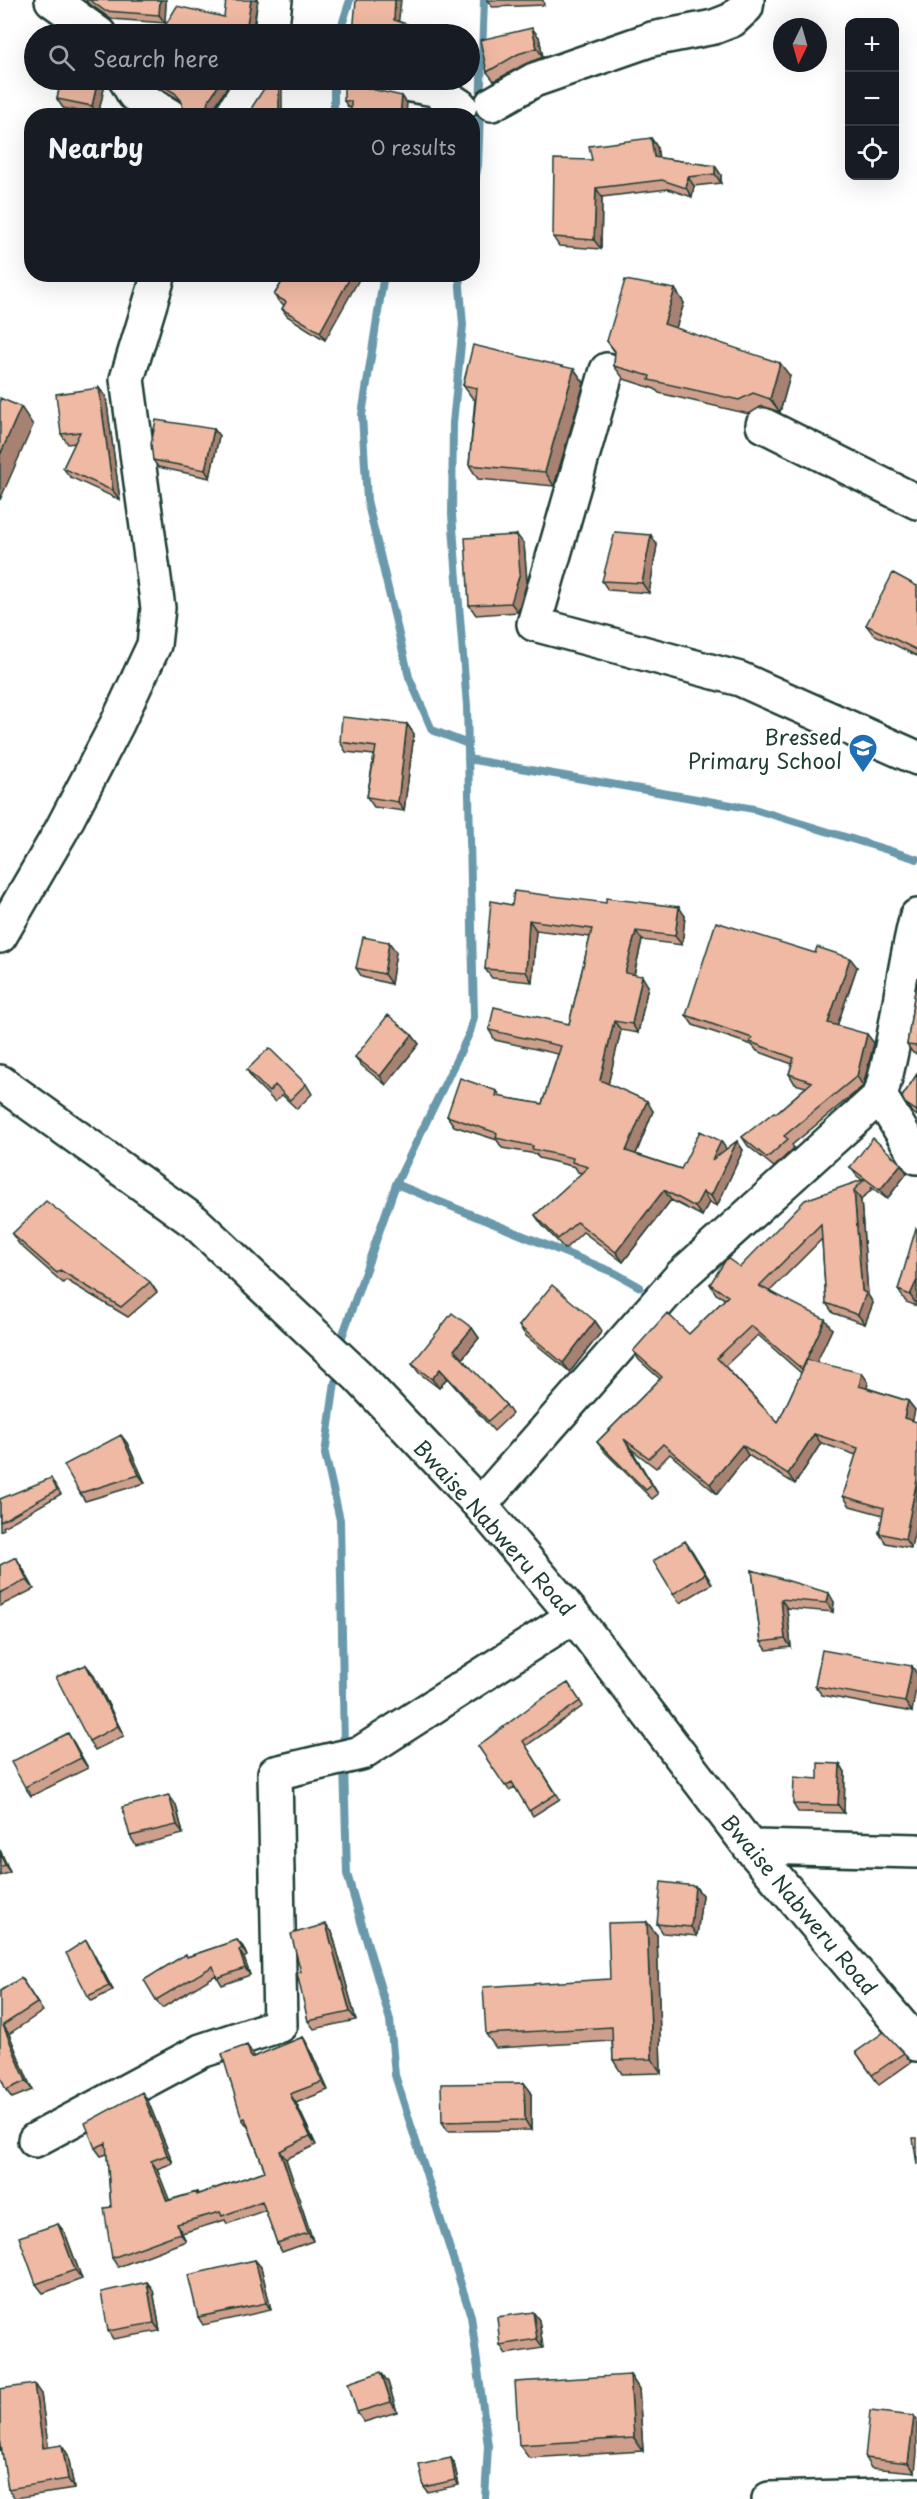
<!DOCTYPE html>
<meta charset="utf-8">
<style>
body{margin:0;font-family:"Playpen Sans",sans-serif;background:#242831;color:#f1f3f6}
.controls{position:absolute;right:18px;top:18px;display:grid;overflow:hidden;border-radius:12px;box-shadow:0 6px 24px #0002}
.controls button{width:54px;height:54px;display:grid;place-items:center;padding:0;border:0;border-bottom:2px solid #363941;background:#171b24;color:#f1f3f6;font:30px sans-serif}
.compass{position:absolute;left:773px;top:18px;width:54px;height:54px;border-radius:50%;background:#171b24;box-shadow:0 6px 24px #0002;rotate:185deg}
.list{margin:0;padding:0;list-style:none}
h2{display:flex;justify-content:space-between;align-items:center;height:78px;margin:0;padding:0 24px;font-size:26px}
h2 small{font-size:20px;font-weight:400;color:#9ea1a6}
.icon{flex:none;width:33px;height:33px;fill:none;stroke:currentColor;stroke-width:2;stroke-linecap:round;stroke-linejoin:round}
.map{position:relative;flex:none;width:917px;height:2499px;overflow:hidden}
.search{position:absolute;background:#171b24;box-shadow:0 6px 24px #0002;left:24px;top:24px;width:456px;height:66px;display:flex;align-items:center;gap:15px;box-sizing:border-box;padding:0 21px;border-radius:33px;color:#9ea1a6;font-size:22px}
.panel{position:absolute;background:#171b24;box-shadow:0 6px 24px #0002;left:24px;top:108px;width:456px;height:174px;border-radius:24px}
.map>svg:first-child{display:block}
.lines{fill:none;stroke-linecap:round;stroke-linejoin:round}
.stream{stroke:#6999ab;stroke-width:8}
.minor-casing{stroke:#1f3d34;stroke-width:38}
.secondary-casing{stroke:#1f3d34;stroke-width:38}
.minor{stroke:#fff;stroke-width:33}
.secondary{stroke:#fff;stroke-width:33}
.wall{fill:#ce9f8c;stroke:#1f3d34;stroke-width:1.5;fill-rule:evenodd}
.shaded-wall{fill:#a78272;stroke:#1f3d34;stroke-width:1.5}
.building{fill:#efb9a3;stroke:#1f3d34;stroke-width:1.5}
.labels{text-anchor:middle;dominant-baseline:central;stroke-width:5;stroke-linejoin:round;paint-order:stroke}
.poi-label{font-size:21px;fill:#1f3d34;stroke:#fff;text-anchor:end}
.street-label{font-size:21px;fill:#1f3d34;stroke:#fff}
</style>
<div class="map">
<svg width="917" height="2499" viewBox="0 0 917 2499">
<rect width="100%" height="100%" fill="#fff"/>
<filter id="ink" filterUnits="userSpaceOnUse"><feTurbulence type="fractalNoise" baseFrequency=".0167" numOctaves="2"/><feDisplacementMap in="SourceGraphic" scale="12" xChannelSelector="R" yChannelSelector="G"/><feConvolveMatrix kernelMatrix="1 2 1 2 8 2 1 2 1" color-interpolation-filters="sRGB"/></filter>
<g filter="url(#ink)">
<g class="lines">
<path class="stream" d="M339,34l11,-34
M334,116v-36
M472,196l6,-31 6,-165
M384,274l-22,141 5,85 42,177 23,53 36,14
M468,759l286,50 163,50
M396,1184l219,89 25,14
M341,1340l55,-156 74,-152 4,-15 -7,-311 -15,-191 1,-92 10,-98 -4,-51
M335,1382l-10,72 15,66 4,230
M344,1763l3,111 43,146 5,55 76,241 17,130 -3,53"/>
<g class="minor-casing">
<path id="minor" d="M52,0l47,34
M271,34l4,-34
M126,80l8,14 36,22
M383,80l51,9 26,17
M492,104l42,-24 118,-41 62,-12 18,-7 14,-13 1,-7
M231,116l23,-36
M607,370l-73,254 206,55 177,79
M763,425l154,77
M0,936l61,-105 56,-107 37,-79 4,-37 -31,-229 32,-105
M880,1096c18,-59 21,-120 37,-180
M480,1505l202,-230 198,-179 37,61
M750,1847l167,4
M35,2140l166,-89 79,-26 -5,-252 86,-20 213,-137
M769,2499l148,-4"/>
</g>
<g class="secondary-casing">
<path id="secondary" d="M0,1082l195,140 163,154 122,129 94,111 176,231 167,197"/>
</g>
<use href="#minor" class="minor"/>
<use href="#secondary" class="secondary"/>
</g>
<path class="wall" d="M86,0h80l-1,23 -54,-4 -24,-17z
M487,0h56l1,5 -52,2z
M539,37l4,20 -18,7 -31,17 -7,-9z
M61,80h45l-8,35 -35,-7 -6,-9z
M148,80h84l-17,26 -4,10h-30l2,-7 -1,-7 -2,-2 -31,-19z
M365,86l2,2 40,15 -58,5 -5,-7z
M651,138l6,9 2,11 56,8 6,9v8l-27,3 -2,11 -24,-8 -66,8 -1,52 -42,-3 -6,-9 39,-77z
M287,274l38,66 -38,-24 -5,-7 2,-4 -4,-2 -6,-8z
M675,289l9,14 -8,25 114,48 -10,36 -18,-6 -13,8 -90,-21 -4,-4 -31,-10 -10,-13 1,-14 -8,-11z
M574,369l10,14 -30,103 -76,-7 -9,-14 6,-66h-2l-10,-14z
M99,388l7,9 14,103 -50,-23 -7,-9 12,-25 -7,1 -7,-10z
M214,429l5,7 -9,42 -52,-11 -5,-7z
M524,544l3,38 -9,30 -42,3 -7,-10z
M657,545l-8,48 -41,-3 -6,-9z
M917,586v70l-44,-22 -7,-9z
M407,724l7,10 -10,77 -30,-4 -7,-10 7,-42 -28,-3 -6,-10z
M512,905l173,11 -3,29 -40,-5 -8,35 14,11 -10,47 -17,-3 -13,54 45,27 -17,43 45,15 45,-20 11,-8 6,9 -26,56 -8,-4 -7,14 -31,-16 -48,62 -40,-30 -18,17 -23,-24 -7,-10 47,-42 -4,-1 -3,-5 -36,-9 -3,-4 -34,-6 -5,-8 -43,-14 -7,-10 50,-25 4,6 41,7 16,-50 -63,-14 -6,-10 80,-6 21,-87 -54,-7 -4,52 -40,-4 -7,-9z
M396,952l-5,32 -29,-7 -6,-9z
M857,967l-20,59 37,17 -11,43 -71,59 2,3 -20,19 -26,-21 -6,-9 34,-24 30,-26 -11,-3 -6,-10 3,-10 -35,-13 -5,-6 -59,-20 -7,-10z
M917,977v77l-4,-1 -6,-8z
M412,1035l7,9 -33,41 -24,-19 -7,-9z
M247,1070l59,14 6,10 -15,15 -15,-14 -7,7 -22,-22z
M917,1074v42l-5,-4 -10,-15z
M901,1164l6,9 -20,26 -16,-12 1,2 -11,11 7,95 5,8 -8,21 -32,-11 -7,-10 -4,-64 -52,52 62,38 -16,33 52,20 -1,6 41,13 7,9 -3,11 -1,127 -25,-5 -7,-10 4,-18 -33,-9 -7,-10 13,-41 -35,-12 -26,41 -47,-29 -31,39 -47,-40 -14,14 -25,-19 27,45 -6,5 -48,-48 -7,-9 63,-63 -21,-19 -6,-9 56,-17 36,-35 -9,-5 -6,-10 30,-17 122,-87 -5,-4 -7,-9zM758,1335l43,38 -23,50 -53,-57z
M917,1229v77l-11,-4 -8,-12z
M12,1234l138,48 7,10 -29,25 -62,-37 -3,3 -44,-39z
M595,1321l7,10 -32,41 -44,-36 -7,-10z
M472,1328l7,10 -17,21 44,46 6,9 -18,17 -47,-53 -8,10 -20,-15 -7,-9z
M127,1443l18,40 -60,18 -5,-8z
M54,1483l7,11 -58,33 1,2 -4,2v-32z
M692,1551l20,33 -32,19 -7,-9z
M0,1565l22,2 12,22 -34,17z
M752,1570l82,32 -1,10 -46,-4 4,39 -24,3 -6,-8z
M86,1665l7,9 31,62 -29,14 -6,-9z
M912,1666v46l-90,-17 -7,-9z
M568,1683l15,23 -57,40 34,53 -27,17 -18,-29 -6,3 -31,-44z
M74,1743l14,25 -57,28 -6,-9z
M840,1764l5,8 -1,41 -46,-1 -5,-8 25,-25z
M176,1805l7,29 -47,12 -6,-10z
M0,1850l10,22 -10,4z
M695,1886l7,9 -5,41 -34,-3 -6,-9z
M332,1932l24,88 -42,9 -6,-8 -7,-49z
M657,1935l4,138 -39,1 -9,-14 -1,-19 -116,7 -10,-14 124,-55z
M86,1940l27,50 -21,11 -4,-5z
M237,1940l6,7 4,9 -3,2 6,17 -28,10 -6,-10 -54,33 -6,-8 31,-43z
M21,1978l22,33 -34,23 23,56 -20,8 -6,-8 -6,-99z
M303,2037l5,8 20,45 -32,13 20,42 -30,14 27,82 -31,11 -5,-9 -11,-33 -39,14 -2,-4 -43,13 4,8 -68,26 -6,-9 -1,-51 -4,-53 -6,2 -6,-8 53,-47 25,62 -16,6 12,31 28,-8 1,2 67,-23 -17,-44 -6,-8 11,-65 1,3z
M856,2052l48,1 7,9 -32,23z
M524,2083l7,9v38l-83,1 -6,-9z
M58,2224l7,9 17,46 -39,14 -7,-9z
M255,2260l6,7 10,43 -68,15 -5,-8z
M147,2282l6,8 7,41 -47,8 -5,-8z
M533,2312l6,8 4,28 -37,6 -6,-9z
M630,2375l9,14 4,62 -114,7 -10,-13z
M388,2382l9,30 -33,10 -7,-10z
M0,2389l41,5 7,54 14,-3 6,10 6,34 -59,9 -7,-9 -6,-40 -2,1z
M914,2416l1,56 -44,-4 -6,-10z
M451,2458l3,5 5,22 -32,7 -3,-5z"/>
<path class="shaded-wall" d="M160,0h6l-1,23 -6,-8z
M251,0h7l-6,32 1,2h-4l-2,-10z
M395,0h6l-3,27 -4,-7z
M532,28l7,9 4,20 -6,-9z
M98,80h8l-8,35 -6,-9z
M222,80h10l-17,26 -4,10h-9l8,-18z
M279,84l3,5v27h-3z
M402,96l5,7 -1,13h-6z
M651,138l6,9 3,19 -6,-9z
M715,166l6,9v8l-6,-9z
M688,177l6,9 -2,11 -6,-9z
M596,188l6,9 -1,52 -7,-9z
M352,274h10l-37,66 -5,-8z
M675,289l9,14 -11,34 -9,-13z
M780,363l10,13 -10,36 -10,-13z
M574,369l10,14 -30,103 -9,-14z
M99,388l7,9 14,103 -7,-9z
M21,407l12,18 -33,75v-45z
M214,429l5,7 -9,42 -5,-8z
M517,535l7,9 3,38 -9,30 -7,-9z
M651,535l6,10 -8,48 -7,-10z
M407,724l7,10 -10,77 -6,-9z
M679,907l6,9 -3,29 -7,-9z
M529,920l7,10 -4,52 -6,-10z
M636,931l6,9 -10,43 -7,-10z
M389,942l7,10 -5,32 -7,-10z
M850,958l7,9 -22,65 -7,-9z
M642,976l6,10 -10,47 -6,-9z
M614,1021l7,9 -14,59 -7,-9z
M867,1034l7,9 -11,43 -6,-10z
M412,1035l7,9 -33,41 -6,-9z
M647,1101l6,10 -20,50 -7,-10z
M721,1141l6,9 -15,10z
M737,1141l6,9 -26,56 -6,-10z
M901,1164l6,9 -20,26 -7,-9z
M664,1190l7,10 -48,62 -7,-10z
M854,1190l7,10 7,95 5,8 -8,21 -7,-9 4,-24z
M703,1192l6,10 -7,14 -7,-9z
M917,1280v25l-7,-10z
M825,1319l7,10 -23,50 -7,-10z
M595,1321l7,10 -32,41 -7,-9z
M472,1328l7,10 -18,22 -7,-10z
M440,1369l7,9 -8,10 -7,-9z
M862,1373l6,9 -2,13 -7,-9z
M908,1401l7,9 -4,18 -7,-10z
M814,1434l7,9 -26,41 -7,-10z
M121,1435l6,8 18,40 -6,-8z
M624,1439l7,10 27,45 -6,-9z
M742,1445l6,10 -31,39 -7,-10z
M917,1480v42l-6,26 -6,-9z
M685,1541l7,10 20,33 -7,-10z
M16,1557l6,10 12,22 -7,-9z
M829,1593l5,9 -1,10 -6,-9z
M781,1599l6,9 4,39 -6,-8z
M86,1665l7,9 31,62 -6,-10z
M912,1666l5,8v8l-5,30 -7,-10z
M68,1733l6,10 14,25 -7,-10z
M840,1764l5,8 -1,41 -6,-8z
M169,1795l7,10 7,29 -6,-9z
M0,1850l10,22 -5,-7 -5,-11z
M695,1886l7,9 -5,41 -6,-9z
M647,1922l10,13 4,138 -9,-14z
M326,1924l6,8 24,88 -6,-8z
M86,1940l3,5 24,45 -4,-4z
M237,1940l6,7 4,9z
M239,1950l5,8 6,17 -5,-7z
M3,2025l6,9 23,56 -6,-9z
M303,2037l5,8 20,45 -6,-8z
M247,2045l6,9 4,13 -6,-9z
M524,2083l7,9v38l-6,-10z
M142,2092l6,9 25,62 -6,-8z
M290,2094l6,9 20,42 -6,-9z
M280,2151l6,8 27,82 -5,-8z
M151,2161l6,8 16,40 -6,-8z
M58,2224l7,9 17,46 -7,-9z
M177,2224l5,9 4,8 -6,-8z
M255,2260l6,7 10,43 -5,-7z
M147,2282l6,8 7,41 -6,-8z
M533,2312l6,8 4,28 -6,-9z
M381,2372l7,10 9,30 -6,-10z
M630,2375l9,14 4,62 -9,-13z
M34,2384l7,10 9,64 -7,-10z
M914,2416l3,4v33l-2,19 -7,-9z
M62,2445l6,10 6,34 -6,-10z
M451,2458l3,5 5,22 -4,-5z"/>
<path class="building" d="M90,0h70l-1,15 -54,-4z
M226,0h25l-4,24 2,10h-89l17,-28 47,11z
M356,0h39l-1,20 38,12 -1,2h-87v-1h9z
M532,28l5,20 -19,6 -31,18 -7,-32z
M61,80h37l-6,26 -35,-7z
M153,80h69l-12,18 -8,18h-21l2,-7 -2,-9 -6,-7z
M344,80h17l6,8 35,8 -2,20h-49v-15h-7z
M267,84h12v32h-27v-9z
M651,138l3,19 61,9v8l-27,3 -2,11 -24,-8 -66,8 -2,52 -41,-3 1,-78 38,1 -3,-14z
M287,274h65l-32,58 -38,-23 4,-7 -12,-7z
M625,280l50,9 -11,35 116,39 -10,36 -17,-6 -14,7 -90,-20 1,-4 -36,-10 1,-15 -8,-10z
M473,345l101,24 -29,103 -76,-7 8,-77 -14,-3z
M99,388l14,103 -50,-23 17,-36 -19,2 -5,-40z
M0,398l21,9 -21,48z
M156,420l58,9 -9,41 -52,-10 -2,-16z
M615,532l36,3 -9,48 -40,-2z
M517,535l3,38 -9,30 -42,2 -4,-67z
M893,573l24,13v64l-51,-25z
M342,717l65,7 -9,78 -31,-5 9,-50 -36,-5z
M514,891l92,12v-5l73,9 -4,29 -39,-5 -11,42 17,3 -10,48 -18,-3 -14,59 47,21 -21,50 55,18 19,-38 21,10 -9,19 25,-19 -26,55 -8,-4 -8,15 -31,-17 -48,62 -39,-30 -19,17 -23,-24 53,-48 -16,-5 1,-4 -41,-9 1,-3 -37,-8 1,-5 -50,-17 13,-38 37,13 -1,5 46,8 19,-58 -72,-16 5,-23 75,17 23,-95 -63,-9 -3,52 -41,-3 6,-68 21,4z
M716,922l99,31 2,-6 33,11 -22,65 39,11 -10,42 -73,60 4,3 -21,19 -25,-21 32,-25 2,1 36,-31 -23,-8 5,-16 -44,-16 2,-4 -66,-23z
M363,937l26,5 -5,32 -28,-6z
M917,977v69l-10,-1z
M388,1015l24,20 -32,41 -25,-19z
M269,1048l37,36 -16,16 -15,-15 -6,7 -22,-22z
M917,1074v37l-12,-8 -3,-6z
M873,1138l28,26 -21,26 -30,-23z
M865,1179l-11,11 8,101 4,2 -8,22 -32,-12 -5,-79 -62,62 66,33 -23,50 -51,-43 -34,32 61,65 29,-63 55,13 -3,13 49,15 -4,17 13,4v58l-12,59 -26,-6 5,-25 -41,-12 15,-48 -44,-14 -26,40 -46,-29 -32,39 -47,-40 -14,14 -25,-19 28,46 -6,5 -49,-48 65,-65 -29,-26 34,-38 22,21 39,-38 -18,-12 17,-26 13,9 65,-67z
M46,1201l104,81 -29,25 -61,-37 -3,3 -45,-39z
M916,1228l1,1v51l-7,15 -12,-5z
M552,1285l43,36 -32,42 -44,-37z
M452,1313l20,15 -18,22 52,55 -18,16 -48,-52 -8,10 -20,-15z
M121,1435l18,40 -59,18 -16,-28z
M51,1478l6,12 -57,32v-23z
M685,1541l20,33 -32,20 -20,-33z
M16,1557l11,23 -27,13v-28z
M752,1570l77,23 -2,10 -46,-4 4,40 -24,3z
M822,1650l90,16 -7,36 -90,-16z
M86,1665l32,61 -29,15 -33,-64z
M568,1683l12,18 -57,40 33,53 -27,17 -17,-29 -7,4 -27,-40 60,-45z
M68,1733l13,25 -56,29 -14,-25z
M818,1763l22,1 -2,41 -45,-1 1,-27 24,2z
M169,1795l8,30 -47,11 -8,-29z
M0,1854l5,11 -5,2z
M661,1882l34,4 -4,41 -34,-3z
M647,1922l5,137 -39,1 -1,-33 -126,7 -3,-47 127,-8 -2,-56z
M326,1924l24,88 -42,9 -11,-48 4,-1 -10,-38z
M86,1940l23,46 -21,10 -22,-43z
M237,1940l5,8 -3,2 6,18 -28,10 -4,-12 -57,34 -12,-20 42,-26 1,3z
M21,1978l16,25 -34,22 23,56 -20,9 -6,-14v-85z
M884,2032l20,21 -32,22 -16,-23z
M303,2037l19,45 -32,12 20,42 -30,15 28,82 -31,10 -15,-42 -40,15 -2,-4 -43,12 3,9 -68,25 -8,-50 7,-1 -5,-64 -11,5 -10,-25 57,-31 25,63 -16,6 16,40 30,-9v3l68,-24 -20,-53 -3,1 -20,-65 25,-9 4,13z
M524,2083l1,37 -83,2 -1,-38z
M913,2138h4v27z
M58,2224l17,46 -39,14 -17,-47z
M255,2260l11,43 -68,14 -10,-42z
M147,2282l7,41 -46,8 -7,-39z
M533,2312l4,27 -37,6 -3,-28z
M381,2372l10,30 -34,10 -9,-29z
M630,2375l4,63 -115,7 -4,-63z
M34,2384l9,64 19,-3 6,34 -60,10 -8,-50v-50z
M870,2411l44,5 -6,47 -43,-5z
M451,2458l4,22 -31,7 -5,-22z"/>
</g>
<defs>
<g id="school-pin" transform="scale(1.5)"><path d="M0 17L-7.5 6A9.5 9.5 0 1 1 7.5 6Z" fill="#1f6fb2" stroke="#fff"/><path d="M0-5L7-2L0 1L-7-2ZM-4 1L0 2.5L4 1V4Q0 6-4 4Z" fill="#fff"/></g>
</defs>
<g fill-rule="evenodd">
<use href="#school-pin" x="863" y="748"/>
</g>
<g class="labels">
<g class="poi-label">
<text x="842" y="736">Bressed<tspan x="842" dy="24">Primary School</tspan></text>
</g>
<g class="street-label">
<text transform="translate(495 1527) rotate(48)">Bwaise Nabweru Road</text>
<text transform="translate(800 1904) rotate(50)">Bwaise Nabweru Road</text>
</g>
</g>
</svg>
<div class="controls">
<button>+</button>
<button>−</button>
<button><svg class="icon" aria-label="locate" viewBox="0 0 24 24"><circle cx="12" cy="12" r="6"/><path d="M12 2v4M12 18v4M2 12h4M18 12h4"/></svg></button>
</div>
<svg class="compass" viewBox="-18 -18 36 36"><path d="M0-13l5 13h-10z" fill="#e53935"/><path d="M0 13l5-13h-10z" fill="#9ea1a6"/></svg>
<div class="search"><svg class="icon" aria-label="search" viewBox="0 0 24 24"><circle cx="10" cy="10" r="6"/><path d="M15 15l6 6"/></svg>Search here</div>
<section class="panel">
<h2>Nearby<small>0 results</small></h2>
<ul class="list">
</ul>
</section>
</div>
